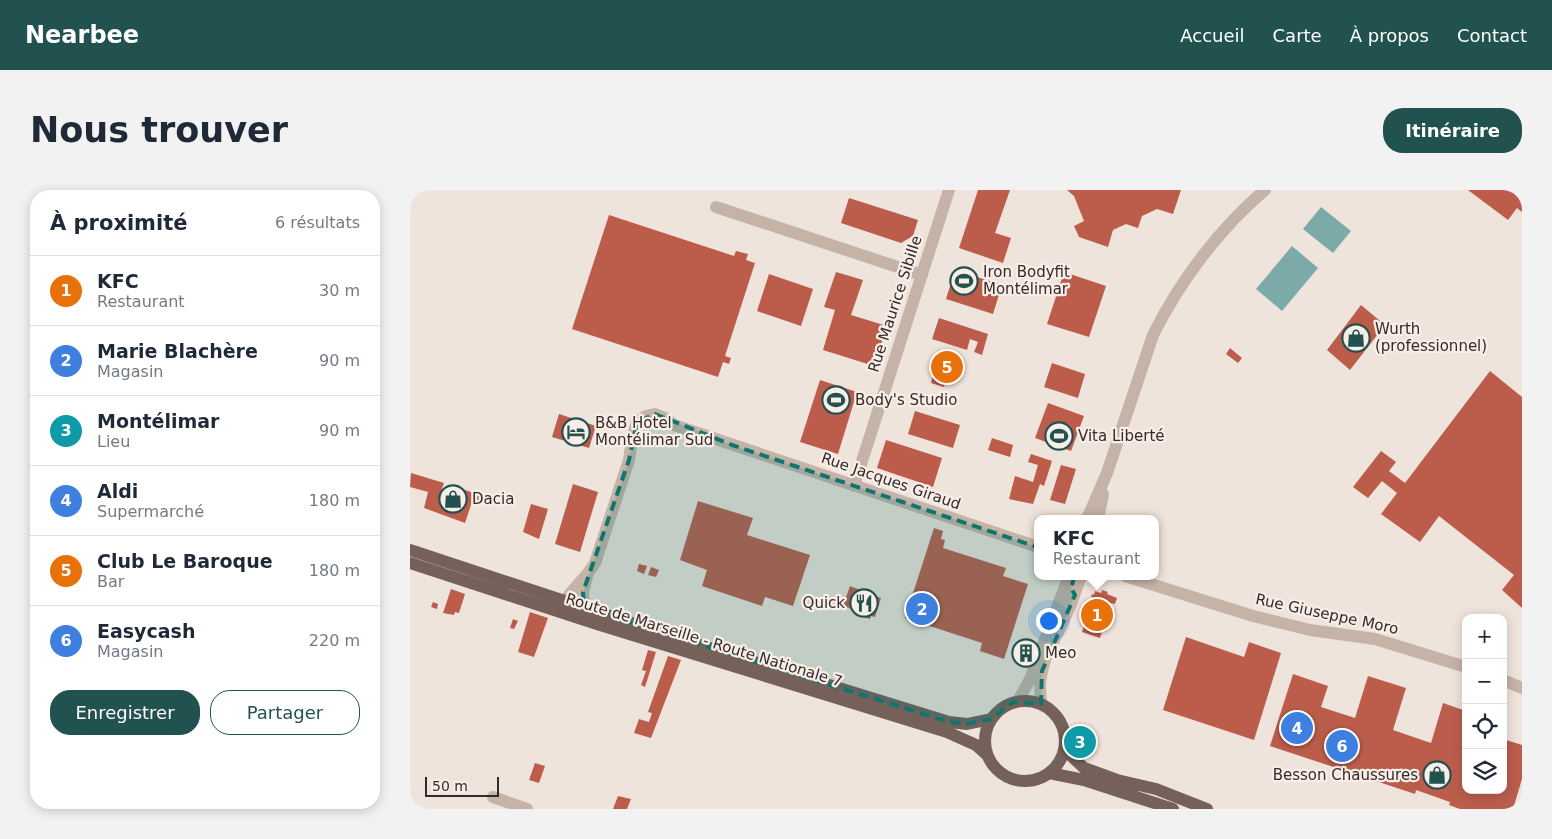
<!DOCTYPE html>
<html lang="fr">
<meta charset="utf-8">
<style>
body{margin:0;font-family:"DejaVu Sans",sans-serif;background:#f2f2f3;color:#1f2937}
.controls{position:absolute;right:15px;bottom:15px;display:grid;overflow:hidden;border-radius:10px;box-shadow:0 2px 12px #0003}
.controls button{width:45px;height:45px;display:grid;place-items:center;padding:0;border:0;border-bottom:1px solid #e0e1e3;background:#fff;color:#1f2937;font:25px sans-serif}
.scale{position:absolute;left:15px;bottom:12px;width:74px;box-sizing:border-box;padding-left:5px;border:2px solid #342a28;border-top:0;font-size:14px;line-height:18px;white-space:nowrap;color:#342a28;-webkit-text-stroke:4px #f8eee7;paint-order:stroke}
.you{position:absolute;left:638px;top:430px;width:18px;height:18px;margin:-12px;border:4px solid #fff;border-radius:50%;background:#1a73e8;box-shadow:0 0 0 8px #1a73e833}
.badge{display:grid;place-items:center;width:32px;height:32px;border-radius:50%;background:#215250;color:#fff;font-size:16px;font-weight:700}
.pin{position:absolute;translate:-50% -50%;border:2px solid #fff;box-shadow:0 1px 5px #0006}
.popup{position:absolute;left:624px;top:325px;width:125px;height:65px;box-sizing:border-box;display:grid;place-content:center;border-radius:10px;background:#fff;filter:drop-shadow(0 1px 4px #0005);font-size:16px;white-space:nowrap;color:#747a83}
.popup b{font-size:19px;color:#1f2937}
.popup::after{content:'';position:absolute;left:50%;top:100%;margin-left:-10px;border:10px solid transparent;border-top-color:#fff}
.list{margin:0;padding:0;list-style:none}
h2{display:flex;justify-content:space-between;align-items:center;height:65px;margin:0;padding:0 20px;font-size:21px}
h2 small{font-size:16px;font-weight:400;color:#747a83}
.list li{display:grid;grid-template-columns:32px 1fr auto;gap:15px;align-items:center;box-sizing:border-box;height:70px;padding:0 20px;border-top:1px solid #e0e1e3}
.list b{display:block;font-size:19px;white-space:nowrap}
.list p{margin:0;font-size:16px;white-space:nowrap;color:#747a83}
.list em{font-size:16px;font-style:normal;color:#747a83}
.actions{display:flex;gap:10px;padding:15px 20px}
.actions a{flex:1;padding:11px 0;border:1px solid #215250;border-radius:20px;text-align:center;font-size:18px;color:#215250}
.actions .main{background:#215250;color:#fff}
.icon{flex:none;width:28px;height:28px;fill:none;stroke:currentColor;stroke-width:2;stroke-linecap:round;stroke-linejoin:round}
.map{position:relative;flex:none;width:1112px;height:619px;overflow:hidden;border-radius:20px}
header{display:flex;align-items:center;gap:30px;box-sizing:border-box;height:70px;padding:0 25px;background:#215250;color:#fff}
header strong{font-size:24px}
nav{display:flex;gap:28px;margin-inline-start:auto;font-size:18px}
.intro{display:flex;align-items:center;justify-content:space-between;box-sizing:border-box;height:120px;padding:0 30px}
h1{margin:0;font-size:35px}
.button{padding:12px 22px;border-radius:20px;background:#215250;color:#fff;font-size:18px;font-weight:700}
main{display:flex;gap:30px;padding:0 30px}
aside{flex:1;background:#fff;border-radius:20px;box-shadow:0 2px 12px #0003}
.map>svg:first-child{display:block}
.water{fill:#7caaa8}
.building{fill:#bc5d4c}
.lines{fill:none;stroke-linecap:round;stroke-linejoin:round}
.minor{stroke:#c6b3a8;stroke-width:12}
.major{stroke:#75605a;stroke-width:12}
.marked{fill:#0f766e;fill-opacity:0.2;stroke:#0f766e;stroke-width:4;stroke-dasharray:10 6;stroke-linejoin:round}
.labels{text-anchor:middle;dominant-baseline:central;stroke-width:4.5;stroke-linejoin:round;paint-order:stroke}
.poi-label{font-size:15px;fill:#342a28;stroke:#f8eee7;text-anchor:start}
.street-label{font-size:15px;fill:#342a28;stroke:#f8eee7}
</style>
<header>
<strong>Nearbee</strong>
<nav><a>Accueil</a><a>Carte</a><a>À propos</a><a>Contact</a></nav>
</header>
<div class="intro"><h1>Nous trouver</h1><a class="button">Itinéraire</a></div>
<main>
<aside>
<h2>À proximité<small>6 résultats</small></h2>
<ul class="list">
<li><span class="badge" style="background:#e8710a">1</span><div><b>KFC</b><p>Restaurant</p></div><em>30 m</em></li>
<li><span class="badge" style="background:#3f7fe0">2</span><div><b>Marie Blachère</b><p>Magasin</p></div><em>90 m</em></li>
<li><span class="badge" style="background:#0f9aa8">3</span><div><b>Montélimar</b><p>Lieu</p></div><em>90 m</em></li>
<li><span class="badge" style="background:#3f7fe0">4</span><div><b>Aldi</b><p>Supermarché</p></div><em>180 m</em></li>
<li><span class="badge" style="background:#e8710a">5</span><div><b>Club Le Baroque</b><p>Bar</p></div><em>180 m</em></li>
<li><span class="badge" style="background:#3f7fe0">6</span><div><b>Easycash</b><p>Magasin</p></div><em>220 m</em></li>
</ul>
<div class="actions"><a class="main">Enregistrer</a><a>Partager</a></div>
</aside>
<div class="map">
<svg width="1112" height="619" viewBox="0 0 1112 619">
<rect width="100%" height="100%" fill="#efe4db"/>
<path class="water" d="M911,17l30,24 -18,22 -30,-24z
M882,56l26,22 -36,43 -26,-22z"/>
<path class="building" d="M568,0h32l-15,43 16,5 -8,25 -44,-15z
M657,0h114l-8,24 -16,-5 -15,7 -4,12 -12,-4 -13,6 -5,17 -29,-10 -5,-11 10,-5 -10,-25z
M1058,0h54v22l-5,-4 -9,12z
M439,8l69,22 -5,16 -12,7 -60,-20z
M199,25l125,41 2,-5 12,3 -2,6 9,3 -30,93 6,2 -2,6 -6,-2 -5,15 -146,-48z
M545,80l47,15 -9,29 -47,-15z
M426,82l27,8 -12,35 36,11 -13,40 -51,-16 12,-40 -11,-3z
M654,82l42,14 -17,51 -42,-13z
M359,84l44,15 -12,37 -44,-15z
M951,115l24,20 -35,45 -23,-20z
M529,128l49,16 -6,21 -8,-3 4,-10 -8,-3 -3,11 -35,-11z
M820,158l12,10 -4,5 -12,-9z
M526,165l25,8 -5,15 -9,-3 -3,12 -13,-4 3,-12 -2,-1z
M642,173l33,11 -7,24 -34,-11z
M1080,181l32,26v211l-20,-18 12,-15 -75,-59 -19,26 -39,-28 16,-21 -15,-12 -14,17 -15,-11 28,-36 15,11 -7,9 16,12z
M410,190l37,12 -19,62 -38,-12z
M638,213l36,13 -13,35 -36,-13z
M505,221l45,14 -7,23 -45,-14z
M149,224l37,12 -7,22 -37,-11z
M582,248l21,7 -3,12 -22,-7z
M476,250l56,18 -9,29 -56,-19z
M621,264l21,7 -8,25 -4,-2 -7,20 -24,-5 6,-23 18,6 5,-17 -10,-3z
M651,275l15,4 -11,35 -15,-4z
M1,283l33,10 -3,8 16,5 2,-8 21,7 -3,9 -5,-2 -7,21 -41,-15 4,-16 -18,-5z
M163,294l25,8 -18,60 -25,-8z
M288,311l55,17 -6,17 63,20 -17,51 -28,-9 -3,9 -60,-20 5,-16 -27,-10z
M121,314l17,5 -9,30 -16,-7z
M524,338l9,3 -2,8 4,1 -2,8 63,20 -3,8 25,8 -24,75 -24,-8 2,-8 -77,-25z
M229,374l8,2 -3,8 -7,-3z
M241,377l8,3 -3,7 -8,-2z
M440,396l31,12 -6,19 -4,-1 -1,3 -10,-3 -6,-3 2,-3 -13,-4z
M41,399l14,5 -6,19 -4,-1 -1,3 -11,-2z
M692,400l6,2 -1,2 10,4 -2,6 -5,-1 -10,35 -18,-6 6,-18 -2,-1 1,-4 2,1 4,-13h-2l1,-3 2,1 1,-4 6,2z
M23,412l5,2 -1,5 -6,-2z
M120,422l18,6 -14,39 -16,-5z
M103,429l5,2 -4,8 -4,-1z
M776,447l58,20 5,-15 32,11 -27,87 -91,-30z
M615,459l4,2 -2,6 -5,-2z
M238,460l8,2 -11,35 -4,-2 5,-14 -4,-1z
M258,466l13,4 -30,78 -17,-5 5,-14 10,3 3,-9 -4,-1z
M883,484l35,12 -7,21 34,11 13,-42 38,12 -13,42 38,13 12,-40 23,8v79h37v-51l19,6v34l-9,30h-53l-11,-4 1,-3 -34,-12 -1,4 -145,-48z
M125,573l10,3 -6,17 -10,-3z
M208,606l13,3 -4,10h-14z"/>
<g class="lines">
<path class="minor" d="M306,17l206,68
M444,296l95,-296
M677,329l20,-46 46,-138c27,-54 66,-106 112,-145
M688,329l5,-25
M715,386l128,40 57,14 65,9 91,28
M155,411c9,-14 21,-23 30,-38l34,-103 3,-21 5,-17 9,-6 9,-2 10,4 9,7 364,122
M174,418l-1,-16 4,-15
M1093,490l19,8
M608,511l12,-22 39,-103
M631,514l-1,-21 2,-12 4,-14 24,-50 11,-31
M83,607l34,12"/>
<path class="major" d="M0,360l267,88 272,84 18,2 24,-5
M0,373l187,61 350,108 29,13 10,9
M575 551a40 40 0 1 1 80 0a40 40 0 1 1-80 0Z
M654,559l20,19 33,12 39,9 51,20
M639,583l35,7 89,29"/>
</g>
<path class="marked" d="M245,224l77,31 347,116 -8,27 4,7 -33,76 -1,33 -28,-2 -22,17 -24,5 -18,-2 -365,-114 -1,-16 46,-132 8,-38z"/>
<defs>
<g id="stadium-ring" transform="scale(1.4375)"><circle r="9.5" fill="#f8eee7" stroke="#215250" stroke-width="1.5"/><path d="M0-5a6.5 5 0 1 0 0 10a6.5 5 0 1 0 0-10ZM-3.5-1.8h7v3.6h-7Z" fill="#215250"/></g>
<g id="shop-ring" transform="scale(1.4375)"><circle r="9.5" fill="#f8eee7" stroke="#215250" stroke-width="1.5"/><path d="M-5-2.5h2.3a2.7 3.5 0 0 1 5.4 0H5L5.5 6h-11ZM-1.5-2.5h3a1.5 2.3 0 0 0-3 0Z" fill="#215250"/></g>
<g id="hotel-ring" transform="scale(1.4375)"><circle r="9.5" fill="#f8eee7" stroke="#215250" stroke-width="1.5"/><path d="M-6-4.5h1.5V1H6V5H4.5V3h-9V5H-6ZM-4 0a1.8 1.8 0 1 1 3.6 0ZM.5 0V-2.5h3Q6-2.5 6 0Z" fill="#215250"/></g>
<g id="restaurant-ring" transform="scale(1.4375)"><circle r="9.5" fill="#f8eee7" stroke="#215250" stroke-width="1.5"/><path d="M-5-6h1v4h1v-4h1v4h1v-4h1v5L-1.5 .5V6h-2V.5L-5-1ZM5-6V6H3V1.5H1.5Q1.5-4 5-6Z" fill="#215250"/></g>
<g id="building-ring" transform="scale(1.4375)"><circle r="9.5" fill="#f8eee7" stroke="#215250" stroke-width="1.5"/><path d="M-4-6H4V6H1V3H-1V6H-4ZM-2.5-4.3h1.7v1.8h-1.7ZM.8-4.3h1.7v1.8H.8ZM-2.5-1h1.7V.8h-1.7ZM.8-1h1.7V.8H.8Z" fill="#215250"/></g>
</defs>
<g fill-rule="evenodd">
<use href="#stadium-ring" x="554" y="91"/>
<use href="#shop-ring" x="946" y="148"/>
<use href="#stadium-ring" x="426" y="210"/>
<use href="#hotel-ring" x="166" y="242"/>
<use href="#stadium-ring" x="649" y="246"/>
<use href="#shop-ring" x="43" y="309"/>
<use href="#restaurant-ring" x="454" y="413"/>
<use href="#building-ring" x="616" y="463"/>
<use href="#shop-ring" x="1027" y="585"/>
</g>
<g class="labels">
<g class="poi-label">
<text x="573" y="82">Iron Bodyfit<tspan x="573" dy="17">Montélimar</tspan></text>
<text x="965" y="139">Wurth<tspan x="965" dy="17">(professionnel)</tspan></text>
<text x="445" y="210">Body's Studio</text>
<text x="185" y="233">B&amp;B Hotel<tspan x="185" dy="17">Montélimar Sud</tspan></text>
<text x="668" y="246">Vita Liberté</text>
<text x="62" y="309">Dacia</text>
<text x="435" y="413" text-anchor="end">Quick</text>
<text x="635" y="463">Meo</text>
<text x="1008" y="585" text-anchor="end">Besson Chaussures</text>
</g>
<g class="street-label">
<text transform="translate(485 114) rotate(-72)">Rue Maurice Sibille</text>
<text transform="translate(481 291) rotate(19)">Rue Jacques Giraud</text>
<text transform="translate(917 424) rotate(12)">Rue Giuseppe Moro</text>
<text transform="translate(294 450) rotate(17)">Route de Marseille - Route Nationale 7</text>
</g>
</g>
</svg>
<div class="controls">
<button>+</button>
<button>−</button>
<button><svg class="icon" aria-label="locate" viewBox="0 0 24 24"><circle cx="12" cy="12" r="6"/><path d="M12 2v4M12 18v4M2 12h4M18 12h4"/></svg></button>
<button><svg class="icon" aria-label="layers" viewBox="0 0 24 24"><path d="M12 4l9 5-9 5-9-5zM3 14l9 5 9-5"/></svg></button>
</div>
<div class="scale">50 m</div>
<div class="you"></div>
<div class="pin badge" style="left:687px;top:425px;background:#e8710a">1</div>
<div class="popup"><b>KFC</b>Restaurant</div>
<div class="pin badge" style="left:512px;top:419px;background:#3f7fe0">2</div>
<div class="pin badge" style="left:670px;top:552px;background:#0f9aa8">3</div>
<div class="pin badge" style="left:887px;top:538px;background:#3f7fe0">4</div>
<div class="pin badge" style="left:537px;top:177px;background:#e8710a">5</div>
<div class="pin badge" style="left:932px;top:556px;background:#3f7fe0">6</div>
</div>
</main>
